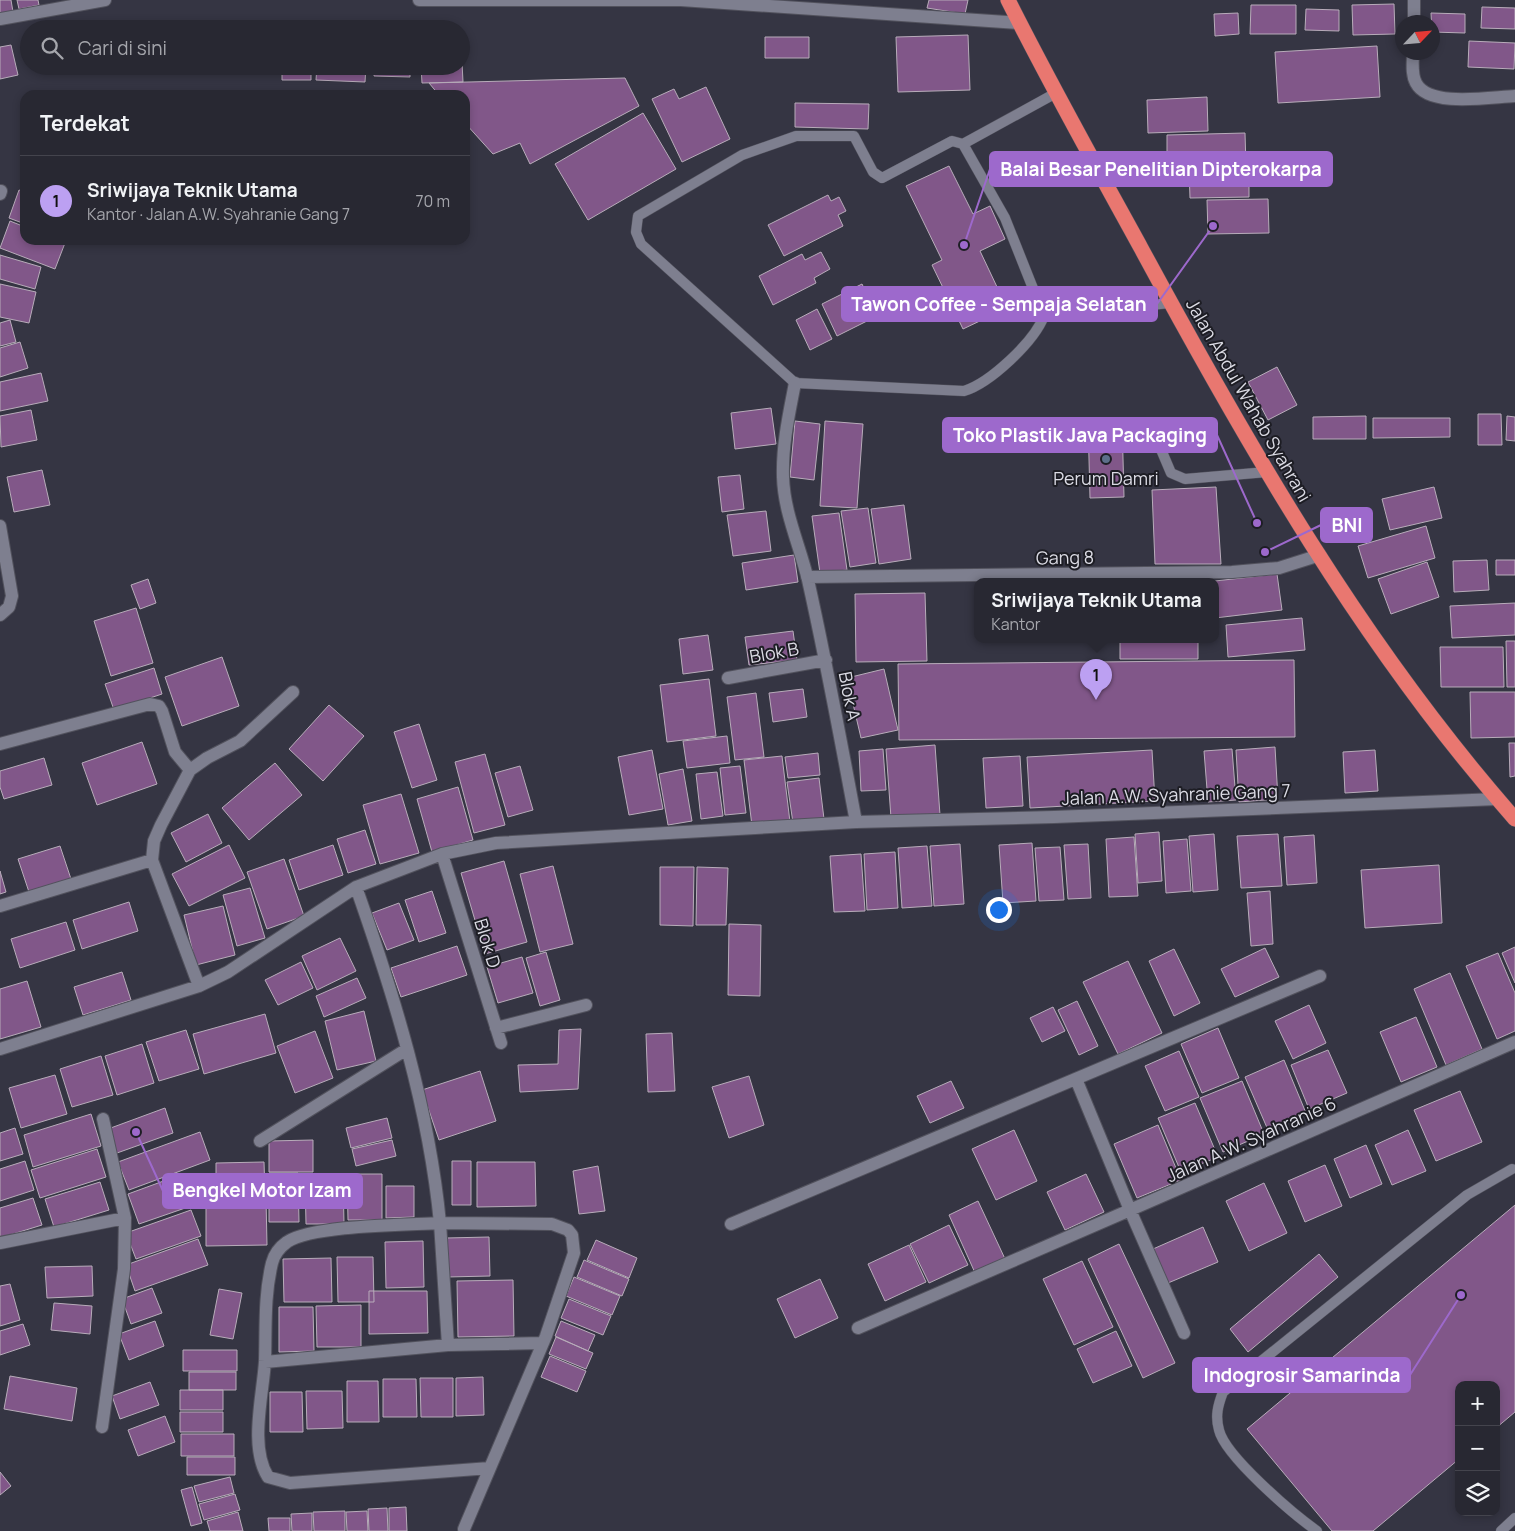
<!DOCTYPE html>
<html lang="id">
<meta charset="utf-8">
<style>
body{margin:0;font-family:Manrope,sans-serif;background:#30303a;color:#f1f3f6}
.controls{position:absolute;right:15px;bottom:15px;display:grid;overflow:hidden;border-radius:10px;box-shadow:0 2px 8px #0003}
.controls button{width:45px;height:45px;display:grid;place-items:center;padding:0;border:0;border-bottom:1px solid #44444d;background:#282832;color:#f1f3f6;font:25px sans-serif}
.compass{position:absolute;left:1395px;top:15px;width:45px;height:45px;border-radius:50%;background:#282832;box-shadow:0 2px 8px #0003;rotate:64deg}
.you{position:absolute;left:998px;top:909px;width:18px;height:18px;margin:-12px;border:4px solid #fff;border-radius:50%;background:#1a73e8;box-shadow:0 0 0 8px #1a73e833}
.badge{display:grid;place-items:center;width:32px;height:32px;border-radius:50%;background:#bca0f2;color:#111;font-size:16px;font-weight:700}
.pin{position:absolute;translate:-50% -41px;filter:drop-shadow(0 1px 2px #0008)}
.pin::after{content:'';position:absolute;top:26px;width:18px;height:15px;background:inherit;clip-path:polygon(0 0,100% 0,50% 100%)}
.popup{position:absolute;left:974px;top:578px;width:245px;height:65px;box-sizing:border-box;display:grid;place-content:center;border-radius:10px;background:#282832;filter:drop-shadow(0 1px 4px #0005);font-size:16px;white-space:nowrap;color:#a5a6ac}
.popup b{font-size:19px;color:#f1f3f6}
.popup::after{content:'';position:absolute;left:50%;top:100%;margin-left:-10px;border:10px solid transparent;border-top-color:#282832}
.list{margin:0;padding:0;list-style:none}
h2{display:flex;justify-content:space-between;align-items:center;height:65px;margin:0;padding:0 20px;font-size:21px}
h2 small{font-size:16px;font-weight:400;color:#a5a6ac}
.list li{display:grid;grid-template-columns:32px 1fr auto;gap:15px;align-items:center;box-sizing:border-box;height:90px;padding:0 20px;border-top:1px solid #44444d}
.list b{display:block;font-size:19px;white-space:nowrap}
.list p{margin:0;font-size:16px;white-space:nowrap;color:#a5a6ac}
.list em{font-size:16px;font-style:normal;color:#a5a6ac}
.icon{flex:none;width:28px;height:28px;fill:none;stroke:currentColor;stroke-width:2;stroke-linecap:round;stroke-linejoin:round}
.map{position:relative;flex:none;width:1515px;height:1531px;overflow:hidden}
.search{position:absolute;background:#282832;box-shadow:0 2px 8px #0003;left:20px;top:20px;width:450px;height:55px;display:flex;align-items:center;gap:12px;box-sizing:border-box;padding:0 18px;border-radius:28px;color:#a5a6ac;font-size:19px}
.panel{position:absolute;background:#282832;box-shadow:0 2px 8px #0003;left:20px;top:90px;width:450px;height:155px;border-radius:15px}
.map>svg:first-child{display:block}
.building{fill:#815789;stroke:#b8acba}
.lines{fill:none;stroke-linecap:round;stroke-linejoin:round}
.lane-casing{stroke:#52525d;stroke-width:11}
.street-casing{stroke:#52525d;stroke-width:14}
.highway-casing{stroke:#52525d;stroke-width:16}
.lane{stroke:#7e7f8f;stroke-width:10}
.street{stroke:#7e7f8f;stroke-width:12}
.highway{stroke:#e97770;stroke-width:15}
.service-dot{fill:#5c6f8a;stroke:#1d1d24;stroke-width:2}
.labels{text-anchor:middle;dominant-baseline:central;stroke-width:4;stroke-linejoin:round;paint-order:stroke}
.street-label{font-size:18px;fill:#dbdbe4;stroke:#1d1d24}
.poi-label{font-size:18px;fill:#dbdbe4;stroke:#1d1d24}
.leader{fill:none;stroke:#9d69cc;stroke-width:2}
.callout-dot{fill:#9d69cc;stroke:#1d1d24;stroke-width:2}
.callout{fill:#9d69cc;stroke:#9d69cc;stroke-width:2}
.callout-label{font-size:19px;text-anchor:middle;font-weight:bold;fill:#fff}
</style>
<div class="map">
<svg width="1515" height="1531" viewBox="0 0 1515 1531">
<rect width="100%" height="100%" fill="#353543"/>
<path class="building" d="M0,0h11l2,12 -13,2z
M17,0h21l1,5 -20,4z
M929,0h39l-3,14 -38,-6z
M1394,4l1,30 -42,1 -1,-30z
M1251,5h45v29h-46z
M1482,7l33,1v21l-34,-1z
M1306,9l33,1v21l-34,-1z
M1238,13l1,21 -24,2 -1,-22z
M1431,13l34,1v19l-33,-1z
M968,35l2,55 -72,2 -2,-55z
M765,37h44v21h-44z
M1469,41l46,2 -1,26 -46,-2z
M461,42l2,40 -41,1 -1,-17h40z
M11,45l7,30 -18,4v-32z
M1377,46l3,51 -102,6 -3,-51z
M282,66h29v14h-29z
M317,66h49l-1,16 -49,-2z
M375,66h35v11l-36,-1z
M625,78l14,28 -109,58 -10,-21 -27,11 -28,-31v-28h-26l-10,-12z
M706,87l24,52 -48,23 -30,-63 22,-10 5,10z
M1207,97l1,34 -60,2 -1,-33z
M795,103l74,1 -1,25 -73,-2z
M643,113l33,56 -88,51 -33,-56z
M1245,133l1,33 -79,1v-32z
M949,166l24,48 17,-8 15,33 -25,12 27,57 -44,21 -31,-64 10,-5 -36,-74z
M1249,168v29l-59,1 -1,-29z
M19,190l6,2v32l-16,-6z
M828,195l3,6 8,-4 7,14 -8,4 5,11 -59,30 -16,-31z
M1268,199l1,34 -61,1 -1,-34z
M10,221l15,6v13h33l7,3 -10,26 -55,-21z
M821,252l9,17 -16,9 2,5 -43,22 -14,-29 43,-22 3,6z
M0,255l41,12 -6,22 -35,-10z
M0,284l36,8 -7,31 -29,-6z
M862,284l15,32 -40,20 -15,-32z
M817,309l15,30 -22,11 -14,-30z
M10,320l6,22 -16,4v-23z
M20,342l8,26 -28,9v-29z
M1277,367l20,38 -29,15 -20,-38z
M41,373l7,28 -48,10v-29z
M771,408l5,36 -41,5 -4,-36z
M31,410l6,30 -36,7 -1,-31z
M1478,414h23l1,31h-24z
M1366,416v23h-53v-22z
M1507,416l8,1v24l-9,-1z
M1373,418h77v19l-77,1z
M1122,420l2,77 -34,1 -2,-77z
M795,421l25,3 -6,56 -24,-3z
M825,421l38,3 -6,84 -37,-2z
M42,470l8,35 -36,7 -7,-35z
M740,475l4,34 -22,3 -4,-35z
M1216,487l5,77h-66l-3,-74z
M1434,487l8,31 -52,12 -8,-31z
M904,505l7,54 -32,5 -8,-55z
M868,508l8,55 -26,4 -9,-56z
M766,511l5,40 -38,5 -6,-41z
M839,513l8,57 -27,3 -8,-57z
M1426,526l9,32 -67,20 -10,-32z
M794,555l4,27 -52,8 -4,-27z
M1487,560l2,30 -35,2 -1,-31z
M1496,560h19v15h-19z
M1427,562l12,35 -48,17 -13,-35z
M1277,574l5,36 -67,8v-37z
M148,579l8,24 -16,6 -9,-24z
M925,593l2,68 -71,1 -1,-68z
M1515,603v32l-63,3 -2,-32z
M136,608l17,55 -42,13 -17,-55z
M1302,618l3,32 -77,7 -2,-32z
M793,631l4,29 -48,5 -4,-28z
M708,635l5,35 -30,4 -4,-35z
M1120,639h78v20h-78z
M1506,641h9v46h-8z
M1440,647h63l1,40h-63z
M222,657l17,49 -57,20 -17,-49z
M1294,660l1,77 -396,3 -1,-76z
M154,668l8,26 -48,16 -9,-26z
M884,669l14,61 -37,8 -14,-60z
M709,679l7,57 -49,6 -7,-57z
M803,689l4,28 -34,5 -4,-29z
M1470,692h45v45l-44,1z
M756,693l8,64 -29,3 -8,-63z
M329,705l35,31 -41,45 -34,-32z
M419,724l18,56 -25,8 -18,-56z
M727,736l3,27 -43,5 -4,-27z
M142,742l15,42 -60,21 -15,-42z
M1509,743h6v33l-5,1z
M935,745l5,70 -49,3 -5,-69z
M1275,747l3,52 -39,3 -3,-52z
M883,749l3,41 -25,1 -2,-40z
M1232,749l4,51 -28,2 -4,-51z
M652,750l11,59 -34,6 -11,-58z
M1152,750l3,51 -125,7 -3,-51z
M1375,750l3,41 -33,2 -2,-41z
M818,753l2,22 -32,3 -3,-21z
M485,754l20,71 -31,8 -19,-71z
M782,756l8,66 -38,4 -8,-66z
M1020,756l3,50 -37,2 -3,-50z
M44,758l8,27 -48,14 -4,-12v-16z
M275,763l27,32 -53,45 -27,-32z
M520,766l13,44 -25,7 -13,-44z
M740,766l6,47 -21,2 -5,-47z
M683,769l9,52 -24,4 -9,-51z
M717,772l6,44 -22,3 -5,-45z
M819,778l5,41 -31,4 -6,-41z
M458,787l15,53 -41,12 -15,-53z
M401,794l18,59 -39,11 -17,-59z
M208,814l14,29 -36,19 -15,-29z
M365,830l11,34 -28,9 -11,-34z
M1159,832l3,49 -24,2 -3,-49z
M1214,834l4,56 -25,2 -4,-56z
M1278,834l4,52 -41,2 -4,-52z
M1314,835l3,48 -30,2 -3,-48z
M1134,837l4,59 -29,1 -3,-58z
M1187,839l4,52 -25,2 -3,-52z
M1032,843l4,58 -33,2 -4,-58z
M960,844l4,60 -30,2 -4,-60z
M1088,844l3,54 -23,1 -4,-54z
M229,845l16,33 -56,28 -17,-32z
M333,845l10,30 -44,15 -10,-30z
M60,846l11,33 -42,13 -11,-33z
M927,846l5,60 -30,2 -4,-60z
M1060,847l4,53 -25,1 -4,-53z
M895,852l3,56 -31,2 -3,-56z
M861,854l4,57 -31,1 -4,-56z
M284,859l20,57 -37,13 -20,-57z
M504,861l23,81 -42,12 -24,-81z
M1439,865l3,58 -77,5 -4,-58z
M553,866l20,78 -33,8 -20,-78z
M660,867h34l-1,59 -33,-1z
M697,867l31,1 -2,57h-30z
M0,871l6,21 -6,2z
M250,888l15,50 -28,8 -14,-51z
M432,891l14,42 -27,9 -14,-42z
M1270,891l3,53 -22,2 -4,-53z
M129,902l9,29 -56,18 -9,-29z
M399,903l15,37 -27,10 -15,-37z
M223,906l12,49 -39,10 -12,-50z
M66,922l9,28 -55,18 -9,-29z
M729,924l32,1 -1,71 -32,-1z
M340,938l16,33 -39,19 -15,-34z
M457,946l10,29 -66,22 -10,-29z
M1515,947v36l-13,-30z
M1265,948l14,29 -44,20 -14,-28z
M1174,949l26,54 -26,13 -25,-55z
M546,952l14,48 -20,6 -14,-48z
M1498,953l17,40v38l-18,8 -31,-73z
M522,957l11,36 -35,10 -11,-36z
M1128,961l34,72 -44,21 -35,-72z
M301,962l12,26 -35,17 -13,-25z
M122,972l9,28 -48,15 -9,-28z
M1450,973l32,76 -36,16 -32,-76z
M357,978l9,20 -42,19 -8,-21z
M27,981l14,46 -41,12v-50z
M1077,1001l21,45 -19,9 -21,-45z
M1309,1005l17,38 -33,16 -18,-38z
M1053,1007l12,24 -23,11 -12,-24z
M364,1011l12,50 -39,9 -12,-49z
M265,1014l11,39 -72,21 -11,-40z
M1416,1017l21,50 -36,15 -21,-50z
M1218,1028l21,50 -37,15 -21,-49z
M581,1029l-3,60 -58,3 -2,-27 40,-1 1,-34z
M186,1030l13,39 -40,12 -13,-39z
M315,1031l18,47 -38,15 -18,-47z
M672,1033l3,58 -27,1 -2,-58z
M142,1044l12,39 -37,12 -12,-39z
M1328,1050l19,43 -38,16 -18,-44z
M1179,1051l20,46 -34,14 -20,-45z
M101,1056l12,39 -41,12 -12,-38z
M1284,1060l22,53 -38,17 -23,-53z
M480,1071l16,50 -57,19 -17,-50z
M55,1075l12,39 -46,14 -12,-40z
M749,1076l15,49 -35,13 -17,-51z
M951,1081l13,27 -34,15 -13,-27z
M1242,1081l22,53 -41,18 -23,-54z
M1460,1091l22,51 -46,19 -22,-51z
M1195,1103l23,54 -37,15 -23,-54z
M165,1108l8,25 -56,20 -9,-24z
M91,1114l10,32 -68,21 -9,-32z
M387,1118l5,20 -41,10 -5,-20z
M1158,1125l23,55 -44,18 -23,-54z
M15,1128l8,26 -23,7v-28z
M1014,1130l23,51 -41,19 -24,-51z
M1408,1130l18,41 -34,14 -17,-40z
M200,1132l10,28 -81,30 -11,-28z
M313,1140v32h-44v-31z
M392,1140l4,16 -40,10 -4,-17z
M1366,1145l16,39 -32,14 -16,-39z
M97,1149l9,28 -66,21 -9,-28z
M25,1161l9,29 -34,11v-32z
M452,1161h19v44h-19z
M264,1162l1,32h-49v-31z
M477,1162h58l1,44 -59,1z
M1325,1165l17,41 -37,16 -17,-41z
M598,1166l7,45 -26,3 -6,-43z
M269,1173h29l1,49h-30z
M347,1174h35v46h-34z
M1086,1174l18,38 -39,18 -18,-38z
M180,1175l11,31 -52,18 -11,-30z
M343,1176l1,48h-38l-1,-47z
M100,1182l9,28 -55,17 -9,-28z
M1264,1183l23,50 -38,18 -23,-50z
M386,1186h28v31l-28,1z
M33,1198l9,27 -42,13v-30z
M266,1198l1,47 -61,1v-47z
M978,1201l28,60 -30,14 -27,-60z
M1515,1205v207l-19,16v-43h-37v74l-86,72h-41l-85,-102z
M191,1210l10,26 -65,23 -10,-26z
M949,1225l19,40 -39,18 -19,-39z
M1203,1227l15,35 -50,21 -15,-34z
M489,1237l1,39 -43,1 -1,-39z
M198,1239l10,26 -73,26 -9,-26z
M596,1240l41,18 -8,20 -42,-18z
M423,1241l1,46 -38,1 -1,-46z
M1119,1244l56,119 -32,15 -55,-119z
M909,1245l17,37 -41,19 -17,-37z
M1319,1254l19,23 -90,75 -18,-23z
M337,1257h36l1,45h-36z
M331,1258l1,44h-48l-1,-43z
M584,1260l45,19 -7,17 -45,-19z
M1082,1261l31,66 -39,18 -31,-66z
M92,1266l1,30 -46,2 -2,-31z
M574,1277l46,19 -8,19 -46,-19z
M820,1279l18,39 -43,20 -18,-39z
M513,1280l1,56 -56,1 -1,-56z
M10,1284l10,36 -20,6v-40z
M152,1288l10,25 -31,11 -9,-25z
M219,1289l23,4 -9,46 -23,-4z
M369,1291h58l1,42 -59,1z
M569,1299l42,17 -8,19 -42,-17z
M54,1303l38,3 -2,28 -39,-4z
M361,1305v42h-44l-1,-41z
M279,1307h34l1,44 -35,1z
M155,1321l9,25 -35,14 -10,-26z
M561,1321l34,14 -7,16 -33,-15z
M23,1324l7,21 -30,10v-24z
M1116,1331l16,35 -39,17 -16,-34z
M556,1337l37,16 -7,16 -37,-15z
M183,1350h54v21h-54z
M550,1356l36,15 -9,21 -36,-15z
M189,1372h47v18h-47z
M10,1376l67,12 -5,33 -68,-12z
M483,1377l1,38 -28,1v-38z
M420,1378h33v39h-32z
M383,1379h33l1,38h-34z
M347,1381h31l1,41h-32z
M150,1382l9,23 -39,14 -8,-23z
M180,1390h43v20h-43z
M306,1391h36l1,37 -36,1z
M270,1392h32l1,40h-33z
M180,1412h43v20h-43z
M165,1416l10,26 -37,14 -10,-26z
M181,1434h53v22h-53z
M187,1457h48v18h-48z
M0,1472l11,14 -11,9z
M230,1477l4,16 -35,9 -5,-16z
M192,1487l10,36 -11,3 -10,-36z
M235,1494l5,16 -36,10 -5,-16z
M406,1507l1,24h-18v-23z
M387,1508l1,23h-19l-1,-22z
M345,1511v20h-31l-1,-19z
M367,1511l1,20h-21l-1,-19z
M238,1512l5,19h-33l-3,-10z
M312,1513v18h-20l-1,-17z
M268,1518h22v13h-21z"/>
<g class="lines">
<g class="lane-casing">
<path id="lane" d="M963,144l42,74 39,98
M1044,316c-10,26 -54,67 -80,75l-169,-8 -154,-139 -5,-12 2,-16 104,-61 54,-19h58l19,36 9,6 70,-37 11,3 93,-51
M1044,316l126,-13
M1157,440l14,33 14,6 82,-7
M1317,1531c-24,-17 -92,-75 -98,-101 -4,-14 -1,-25 4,-38l244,-197 45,-26
M1501,1531l14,-13"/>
</g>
<g class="street-casing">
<path id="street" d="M419,0h262l339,23
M0,19l105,-19
M1414,22v-22
M1413,52c0,10 -2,22 3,31 13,25 74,14 99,13
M0,194l1,-3
M795,383c-6,31 -13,62 -12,94 1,36 17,69 25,103 18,80 33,161 48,242
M0,526l12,70 -3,11 -9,8
M807,577l425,-5 47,-4 41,-13
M728,678l98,-18
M0,744l150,-40 9,2 3,5 13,41 15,18
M442,854l59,189
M356,887c38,108 73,221 84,336l112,1 16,6 4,5 2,18 -28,83 -82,193
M0,906l152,-46
M199,986l-47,-126 2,-19 7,-16 29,-55 17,-12 33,-17 53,-49
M496,1028l90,-23
M0,1049l199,-63 29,-14 128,-85 86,-33 54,-11 360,-21 198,-5 443,-18
M1076,1079l54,131 385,-168
M260,1141l147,-92
M731,1224l589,-248
M0,1243l125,-25
M858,1328l272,-118 54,123
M448,1345l-8,-122c-34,2 -127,2 -153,19 -7,5 -13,13 -15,21 -8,33 -6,65 -7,98 -2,34 -16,86 3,116l22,6 200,-15
M265,1362l183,-17 95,-2
M102,1427l22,-158 1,-51 -22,-99"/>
</g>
<g class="highway-casing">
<path id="highway" d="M1008,0c42,84 88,166 133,248 108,200 223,400 374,571"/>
</g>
<use href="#lane" class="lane"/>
<use href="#street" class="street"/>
<use href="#highway" class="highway"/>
</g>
<circle class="service-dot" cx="1106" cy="459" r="5"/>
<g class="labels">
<g class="street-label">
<text transform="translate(1249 400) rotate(60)">Jalan Abdul Wahab Syahrani</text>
<text transform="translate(1065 557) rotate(-1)">Gang 8</text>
<text transform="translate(774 652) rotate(-10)">Blok B</text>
<text transform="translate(850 696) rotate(79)">Blok A</text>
<text transform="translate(1176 794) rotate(-2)">Jalan A.W. Syahranie Gang 7</text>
<text transform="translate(488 943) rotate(73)">Blok D</text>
<text transform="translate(1251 1139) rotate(-24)">Jalan A.W. Syahranie 6</text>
</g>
<g class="poi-label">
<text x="1106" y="478">Perum Damri</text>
</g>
</g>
<path class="leader" d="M964 245L990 169M1213 226L1157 304M1257 523L1217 435M1265 552L1321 525M136 1132L163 1191M1461 1295L1410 1375"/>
<g class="callout-dot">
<circle cx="964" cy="245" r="5"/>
<circle cx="1213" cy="226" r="5"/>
<circle cx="1257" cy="523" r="5"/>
<circle cx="1265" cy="552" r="5"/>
<circle cx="136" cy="1132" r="5"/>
<circle cx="1461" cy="1295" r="5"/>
</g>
<g class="callout">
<rect x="990" y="152" width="342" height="34" rx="5"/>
<rect x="842" y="287" width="315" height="34" rx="5"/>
<rect x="943" y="418" width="274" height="34" rx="5"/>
<rect x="1321" y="508" width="51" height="34" rx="5"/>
<rect x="163" y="1174" width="199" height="34" rx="5"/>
<rect x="1193" y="1358" width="217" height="34" rx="5"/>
</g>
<g class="callout-label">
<text x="1161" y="176">Balai Besar Penelitian Dipterokarpa</text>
<text x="999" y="311">Tawon Coffee - Sempaja Selatan</text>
<text x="1080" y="442">Toko Plastik Java Packaging</text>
<text x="1347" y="532">BNI</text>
<text x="262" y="1197">Bengkel Motor Izam</text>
<text x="1302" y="1382">Indogrosir Samarinda</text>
</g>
</svg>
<div class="controls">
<button>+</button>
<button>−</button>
<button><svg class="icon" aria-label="layers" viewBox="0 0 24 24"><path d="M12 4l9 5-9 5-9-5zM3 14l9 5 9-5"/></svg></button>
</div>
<svg class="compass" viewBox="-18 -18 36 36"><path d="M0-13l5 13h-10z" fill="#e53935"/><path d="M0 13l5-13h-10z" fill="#a5a6ac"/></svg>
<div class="you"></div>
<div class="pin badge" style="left:1096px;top:700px">1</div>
<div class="popup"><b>Sriwijaya Teknik Utama</b>Kantor</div>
<div class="search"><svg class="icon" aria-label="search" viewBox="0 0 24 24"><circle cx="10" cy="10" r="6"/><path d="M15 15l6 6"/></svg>Cari di sini</div>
<section class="panel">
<h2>Terdekat<small></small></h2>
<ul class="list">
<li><span class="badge">1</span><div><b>Sriwijaya Teknik Utama</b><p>Kantor · Jalan A.W. Syahranie Gang 7</p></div><em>70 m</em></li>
</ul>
</section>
</div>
